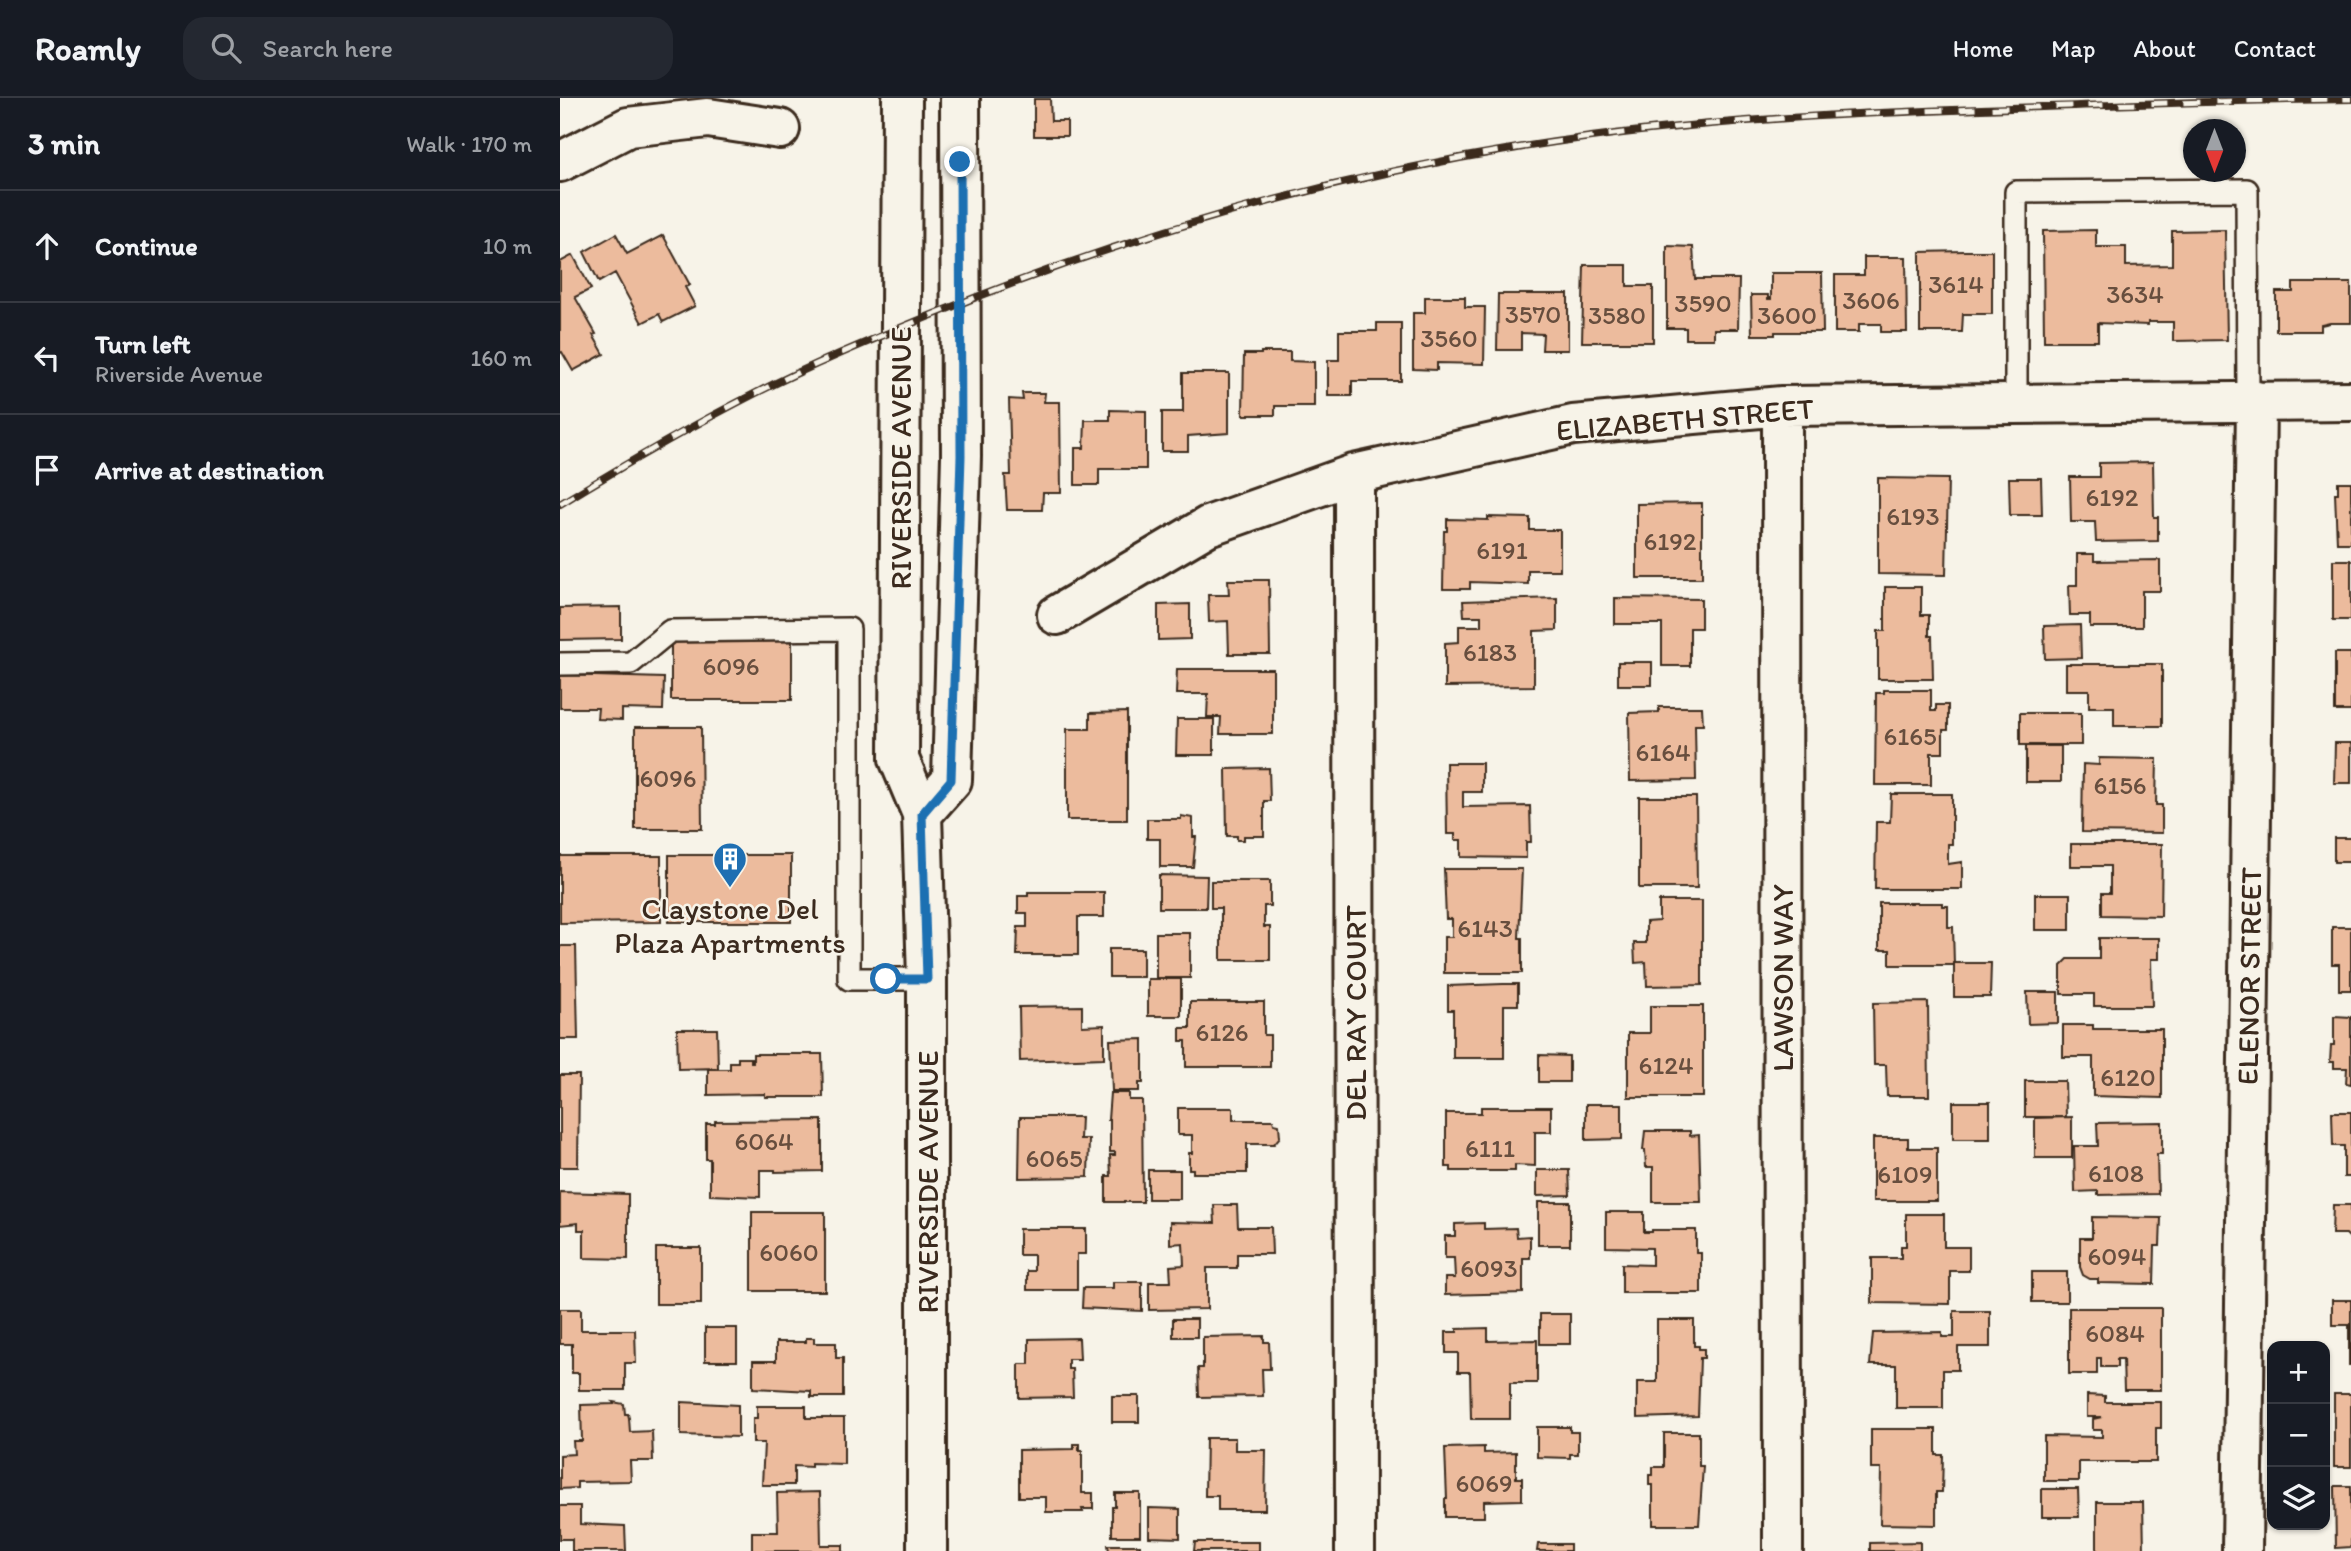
<!DOCTYPE html>
<meta charset="utf-8">
<style>
body{margin:0;font-family:Itim,sans-serif;background:#242831;color:#f1f3f6}
.controls{position:absolute;right:21px;bottom:21px;display:grid;overflow:hidden;border-radius:14px;box-shadow:0 2px 5px #0004}
.controls button{width:63px;height:63px;display:grid;place-items:center;padding:0;border:0;border-bottom:2px solid #363941;background:#171b24;color:#f1f3f6;font:35px sans-serif}
.compass{position:absolute;left:1623px;top:21px;width:63px;height:63px;border-radius:50%;background:#171b24;box-shadow:0 2px 5px #0004;rotate:180deg}
.stop{position:absolute;width:21px;height:21px;margin:-16px;border:5px solid #1f6fb2;border-radius:50%;background:#fff}
.stop.end{background:#1f6fb2;border-color:#fff;box-shadow:0 2px 7px #0008}
.list{margin:0;padding:0;list-style:none}
h2{display:flex;justify-content:space-between;align-items:center;height:91px;margin:0;padding:0 28px;font-size:30px}
h2 small{font-size:23px;font-weight:400;color:#9ea1a6}
.list li{display:grid;grid-template-columns:46px 1fr auto;gap:21px;align-items:center;box-sizing:border-box;height:112px;padding:0 28px;border-top:2px solid #363941}
.list b{display:block;font-size:26px;white-space:nowrap}
.list p{margin:0;font-size:23px;white-space:nowrap;color:#9ea1a6}
.list em{font-size:23px;font-style:normal;color:#9ea1a6}
.icon{flex:none;width:38px;height:38px;fill:none;stroke:currentColor;stroke-width:2;stroke-linecap:round;stroke-linejoin:round}
.map{position:relative;flex:none;width:1791px;height:1453px;overflow:hidden}
header{display:flex;align-items:center;gap:42px;box-sizing:border-box;height:98px;padding:0 35px;background:#171b24;border-bottom:2px solid #363941}
header strong{font-size:33px}
nav{display:flex;gap:38px;margin-inline-start:auto;font-size:24px}
.search{width:490px;height:63px;background:#242831;display:flex;align-items:center;gap:18px;box-sizing:border-box;padding:0 24px;border-radius:21px;color:#9ea1a6;font-size:26px}
main{display:flex}
aside{flex:1;background:#171b24}
.map>svg:first-child{display:block}
.building{fill:#ecbb9d;stroke:#3b2a1e;stroke-width:2}
.lines{fill:none;stroke-linecap:round;stroke-linejoin:round}
.service-casing{stroke:#3b2a1e;stroke-width:26}
.minor-casing{stroke:#3b2a1e;stroke-width:44}
.tertiary-casing{stroke:#3b2a1e;stroke-width:44}
.service{stroke:#f7f3e8;stroke-width:21}
.minor{stroke:#f7f3e8;stroke-width:38}
.tertiary{stroke:#f7f3e8;stroke-width:38}
.rail-casing{stroke:#3b2a1e;stroke-width:8}
.rail{stroke:#f7f3e8;stroke-width:5;stroke-dasharray:16;stroke-linecap:butt}
.route{stroke:#1f6fb2;stroke-width:9}
.labels{text-anchor:middle;dominant-baseline:central;stroke-width:5;stroke-linejoin:round;paint-order:stroke}
.number-label{font-size:26px;fill:#674e3e}
.street-label{font-size:30px;fill:#3b2a1e;stroke:#f7f3e8}
.poi-label{font-size:30px;fill:#3b2a1e;stroke:#f7f3e8}
</style>
<header>
<strong>Roamly</strong>
<div class="search"><svg class="icon" aria-label="search" viewBox="0 0 24 24"><circle cx="10" cy="10" r="6"/><path d="M15 15l6 6"/></svg>Search here</div>
<nav><a>Home</a><a>Map</a><a>About</a><a>Contact</a></nav>
</header>
<main>
<aside>
<h2>3 min<small>Walk · 170 m</small></h2>
<ul class="list">
<li><svg class="icon" aria-label="ahead" viewBox="0 0 24 24"><path d="M12 20V5M6 11l6-6 6 6"/></svg><div><b>Continue</b></div><em>10 m</em></li>
<li><svg class="icon" aria-label="left" viewBox="0 0 24 24"><path d="M17 20v-9H6M10 6l-5 5 5 5"/></svg><div><b>Turn left</b><p>Riverside Avenue</p></div><em>160 m</em></li>
<li><svg class="icon" aria-label="arrive" viewBox="0 0 24 24"><path d="M6 21V4h12l-3 4 3 4H6"/></svg><div><b>Arrive at destination</b></div></li>
</ul>
</aside>
<div class="map">
<svg width="1791" height="1453" viewBox="0 0 1791 1453">
<rect width="100%" height="100%" fill="#f7f3e8"/>
<filter id="ink" filterUnits="userSpaceOnUse"><feTurbulence type="fractalNoise" baseFrequency=".0143" numOctaves="2"/><feDisplacementMap in="SourceGraphic" scale="14" xChannelSelector="R" yChannelSelector="G"/><feConvolveMatrix kernelMatrix="1 2 1 2 8 2 1 2 1" color-interpolation-filters="sRGB"/></filter>
<g filter="url(#ink)">
<path class="building" d="M474,1h16l1,22h16v15h-33z
M1536,132v17h30v19l46,-1v-34l53,-1 2,110 -54,1v-19h-25v3l-50,-2v18h-54l-1,-110z
M56,136l11,20 36,-19 27,50 -5,2 10,19 -32,16 -4,-8 -17,9 -27,-50 -16,9 -15,-30z
M1107,148l26,1 2,32h44l-1,50h-24v10h-28v-11h-19z
M1405,153h27v63h-29l-1,18h-42v-80z
M13,157l18,34 -16,8 21,37 -3,1 11,19 -31,17 -11,-19 -2,1v-91z
M1304,159h42l1,75h-26v-8h-22v8h-24v-57h29z
M1024,167h43v21h26v56h-71z
M1211,175h51l1,59h-48v3h-23l-1,-40h17v4h3z
M1733,185h58v40h-21l-9,2v6h-45v-39h17z
M938,196h70v56h-26l1,-16 -22,-1v17h-24z
M865,199h40v10h20l-1,57 -47,-1v7l-24,-1v-56h12z
M817,225h24v58h-49v15h-24v-36h11v-29h38z
M701,254h29v9l24,1v44h-39v9h-32l1,-61h17z
M623,275h46v60l-41,3v15h-26v-39h21z
M462,295h23l-1,9h16l1,91h-18l-1,17h-35l-2,-35h6l-2,-76 14,1z
M550,312l36,1v58h-47v16h-24v-37h9l1,-28h25z
M1593,364l1,55h4v24l-62,1 -1,-20h-24l-1,-45h29v-14z
M1318,380l70,1 -2,96 -68,-1z
M1449,380h32l1,37h-32z
M1778,384h13v61h-14l-2,-50h3z
M1142,405v75h-65v-74z
M928,419l42,1v12h30v40h-32v14l-58,-2v7h-27l1,-58h3v-12l41,1z
M1517,456h17v7l66,-1v31h-18v36h-52v-12h-20l-1,-30h8z
M1773,462h18v60h-18z
M668,482h41l1,74h-41l-1,-33 -19,1 -1,-27h21z
M1325,489h36v28h8v21h3l1,43h-55v-48h7z
M997,500v32l-23,1v55l-89,1v-44l14,-1v-16h22v-10h-17l-1,-15z
M1055,500l86,1v29h-11v38h-28v-42h-47z
M630,506v35l-32,1v-35z
M61,509v32l-61,1v-32z
M1520,527l1,33 -36,1 -1,-33z
M111,535h121v67h-121z
M1775,555h16v58h-16z
M1058,564h34v23h-34z
M1506,566h96v62h-48v-19h-25v-17h-23z
M617,571h96v65h-53l1,-17h-14l1,-23h-32z
M0,577l104,3 -1,32 -41,-1v11l-25,-1 1,-11h-38z
M1324,592h47v21h5v-6h12v25h-5v23h-12v32h-56l1,-92h8z
M1099,609h43l1,18h-8l1,55 -66,1 -1,-68 30,-1z
M567,614v108h-60v-91h23v-16z
M1460,615h61v32h-61z
M617,621h37v36h-38z
M75,629h66l1,102h-67z
M1775,645h16v40h-17z
M1466,648h35v36h-35z
M1539,660l58,1 -1,46h6v28l-80,-1 1,-68 16,1z
M886,665h36v29h-19v15l67,-1 1,36h-5v16l-65,-1v-17h-6v-6h-8z
M709,670l1,33h-6v35h-20v4h-7v-4h-10l-1,-67z
M1331,696h61v50h-4v20l14,-2v27h-87l1,-67h14z
M1079,699h57l1,91h-58z
M621,718l12,2v19h3l-3,30h-33v-28h-13v-20h34z
M1774,740h17v24h-17z
M1511,746h91l-1,72 -59,-1v-22h8v-27h-39z
M109,757h122v67h-122z
M0,758h101v66l-101,1z
M884,771h78l-3,69h3v35h-78v-36h8v-18h-6z
M599,777l48,1 -1,32h-47z
M651,783h59v25h-6v21h6v33h-49v-52h-10z
M468,794h76v25h-26v38h-61l1,-28h9v-14h-9v-17h10z
M1475,796h35v36h-35z
M1099,803h43v84l-55,1 -1,-24 -11,1 -1,-20h12v-21l13,-1z
M1319,805h63v3h6v21h5l1,38h-64v-15h-11z
M1772,829h19v63h-12v-26h-7z
M596,835h34v45h-34z
M1539,840h60v21h-8l1,47h-58v-12h-33v-28l7,-7h31z
M0,848h16l2,93h-18z
M549,851h34v28h-34z
M1394,865h37l-1,34h-36z
M588,881h33v37h-33z
M943,886h15v21h-14v53h-51v-48h-5v-24z
M1467,894h31v31l-30,1z
M630,904h74v33h6v32h-84v-26h-6v-13h10z
M1368,904l1,94h-42l-1,-31h-12l-1,-62z
M522,908v20l22,-1v33l-84,3 -1,-54z
M1090,908h53v91h-75v-64h22z
M1774,918l17,1v67l-5,-1 1,-15h-13v-6h-4l1,-17h3z
M1503,927h30v4h69v69l-69,-2v-39h-30z
M117,931h40l1,39 -40,1z
M583,941v44h-4v8h-27l-2,-51z
M193,956h69l1,43h-58v-3l-57,1v-26h22v-7h8v-4h13v4h2z
M979,957l30,1v26h-30z
M0,977h19l-1,92h-18z
M1465,983h40l1,36h-41z
M550,995h19v7h13l1,102h-37v-26h5l-1,-21h5v-3h-5v-32h-2z
M1393,1004h37v37h-37z
M1026,1006h36v35l-36,1z
M921,1009h70v25h-16v34l-20,-1v6h-64v-4h-5v-54h35z
M618,1010h55v12h40l1,4 5,1 1,12 -6,7h-27v29h-54v-4h-4v-16h3v-18h-14z
M1772,1014h19v65h-7v-31h-11z
M460,1019h61l-1,22h9l-1,38 -69,1z
M1512,1019v41h-37v-40z
M262,1022v51l-47,1v-2h-15v27l-50,-2v-36h-4v-35h9v-3z
M1602,1024v32h-5l1,40 -60,1v-4l-23,1 -1,-46h24l-1,-23z
M1085,1033h45v5l9,-1 2,67h-48v-35h-7l-1,-17h-2z
M1313,1040h35v10h29v53h-64z
M588,1072h32v29h-32z
M977,1072h32l1,25 -33,1z
M0,1094l68,2v65l-44,-1v-28h-6v-7l-18,2z
M978,1104h32v43h-32z
M654,1107h23l1,22h33l1,27h-35v14h-30v41l-58,1v-28h22l-1,-16 14,-1 -1,-22 -13,1v-22l45,1z
M1773,1107h18v34l-5,-5h-14z
M192,1114h73v79h-73z
M1046,1114h38v20h8v-2h44v23h5v40h-79v-29l30,1v-17l-46,-1z
M1346,1116h38v33h25v24h-19v33l-78,-1v-45h29v-12h5z
M1532,1119l69,1 -1,28h-5l-1,38 -56,-1v-4h-8l-7,-4 -3,-8v-29h12z
M924,1125v6l32,-1 1,9 13,-1v22h-7v35l-78,2v-17h10l-1,-20h-9v-22h10v-12z
M459,1131h67v25h-9v36h-50v-19h7v-16h-15z
M96,1150h45v56h-45z
M1472,1174h35v30h-35z
M553,1184h29v29l-60,-3 1,-20h30z
M1772,1202h19v65h-2v-40h-17z
M1509,1210h92v82h-37l-1,-31h-6v8h-16v-9h-4v16h-28z
M0,1211h21v21h54l1,33h-11v27h-46v-17h-7v-29h-12z
M1394,1213h36v36h-32v23h-15v38h-47v-43h-26l3,-32 69,-1v5h12z
M980,1216h30v30h-30z
M613,1221h24v18h-24z
M1097,1222h37v26h5v3h5v9h-4l-2,58 -61,2v-36h20z
M145,1230h32v33h-32z
M928,1230v13l49,-1v43h-27v36h-39l-1,-47h-12v-19h-12v-21h11v-3z
M704,1238v6h5l1,27h-8l1,27 -64,1 -1,-29h5v-31z
M246,1240h8v5h22v15h7v39h-32v-6l-58,-3v-27h23v-19h30z
M519,1240l1,21h-12v10h4l1,28 -54,1v-34h10v-25z
M1774,1296h17v73h-17z
M1527,1297l18,1v6h56v26h-5v34h-77v19h-35v-45l58,1v-7h-9v-11l9,-2h-15z
M552,1298h27v26h-27z
M53,1304l11,2 1,10h3l1,4 1,14 22,-1 1,30h-23l1,20 -54,1v6l-17,1v-34l14,-1 -1,-13h9l-1,-36 33,-1z
M121,1304l57,3v32l-57,-2z
M197,1308h49v12h38v46l-33,-1v4l-17,-1v19h-32l2,-42h-11v-25h4z
M977,1329h33v5h8v22h-8v4l-33,-1z
M1311,1331h65v26h7l-1,37h-6v33l-56,-1 1,-55h-10z
M1104,1335h35v33h4l-4,59h-46v-40h-4v-10h4v-8h11z
M646,1340h29v12h31l-1,60h-47v-14h-13z
M514,1346h5v6h3v43h11v16h-11l1,3h-37v-15h-27v-47l55,-1z
M924,1349v6l32,-1v26h6v22l-38,1v16h-39v-18h2l-2,-51z
M1775,1388h16v61l-15,1z
M1482,1391h36l1,28h-37z
M260,1394l1,53h22v6h-91v-19h26l-1,-39z
M555,1395h25v43h-28v-29h3z
M1537,1404h46l1,49h-47z
M0,1408h20v18l45,2 1,25h-54v-12h-12z
M589,1410l31,1v29l-31,-1z
M635,1444h64v9h-65z
M1360,1444v9h-50v-8z
M978,1446h32v7h-33z
M548,1447h32v6h-31z"/>
<g class="lines">
<g class="service-casing">
<path id="service" d="M1456,305v-211l231,-2 1,211
M0,566l71,-1 39,-32 179,-2v350h78"/>
</g>
<g class="minor-casing">
<path id="minor" d="M0,64l68,-35 80,-9 72,11
M1222,308l1,1145
M794,376l1,1077
M497,517l151,-89 146,-52 219,-49 209,-19 569,-5
M1682,1453l14,-1150"/>
</g>
<g class="tertiary-casing">
<path id="tertiary" d="M342,0l-3,661 23,55 5,165v572
M362,716l30,-34 9,-324 -1,-358"/>
</g>
<use href="#service" class="service"/>
<use href="#minor" class="minor"/>
<use href="#tertiary" class="tertiary"/>
<g class="rail-casing">
<path id="rail" d="M0,406c64,-39 129,-77 196,-111 55,-28 113,-52 171,-76 194,-80 395,-138 602,-171 169,-27 342,-34 513,-39 103,-3 206,-7 309,-8"/>
</g>
<use href="#rail" class="rail"/>
</g>
</g>
<g class="lines" filter="url(#ink)">
<path class="route" d="M326,881h41l-5,-165 29,-34 10,-324 -1,-294"/>
</g>
<defs>
<g id="building-pin" transform="scale(1.75)"><path d="M0 17L-7.5 6A9.5 9.5 0 1 1 7.5 6Z" fill="#1f6fb2" stroke="#f7f3e8"/><path d="M-4-6H4V6H1V3H-1V6H-4ZM-2.5-4.3h1.7v1.8h-1.7ZM.8-4.3h1.7v1.8H.8ZM-2.5-1h1.7V.8h-1.7ZM.8-1h1.7V.8H.8Z" fill="#fff"/></g>
</defs>
<g fill-rule="evenodd">
<use href="#building-pin" x="170" y="761"/>
</g>
<g class="labels">
<g class="number-label">
<text x="1396" y="186">3614</text>
<text x="1575" y="196">3634</text>
<text x="1311" y="202">3606</text>
<text x="1143" y="205">3590</text>
<text x="973" y="216">3570</text>
<text x="1057" y="217">3580</text>
<text x="1227" y="217">3600</text>
<text x="889" y="240">3560</text>
<text x="1552" y="399">6192</text>
<text x="1353" y="418">6193</text>
<text x="1110" y="443">6192</text>
<text x="942" y="452">6191</text>
<text x="930" y="554">6183</text>
<text x="171" y="568">6096</text>
<text x="1350" y="638">6165</text>
<text x="1103" y="654">6164</text>
<text x="108" y="680">6096</text>
<text x="1560" y="687">6156</text>
<text x="925" y="830">6143</text>
<text x="662" y="934">6126</text>
<text x="1106" y="967">6124</text>
<text x="1568" y="979">6120</text>
<text x="204" y="1043">6064</text>
<text x="930" y="1050">6111</text>
<text x="494" y="1060">6065</text>
<text x="1556" y="1075">6108</text>
<text x="1345" y="1076">6109</text>
<text x="229" y="1154">6060</text>
<text x="1557" y="1158">6094</text>
<text x="929" y="1170">6093</text>
<text x="1555" y="1235">6084</text>
<text x="924" y="1385">6069</text>
</g>
<g class="street-label">
<text transform="translate(1125 321) rotate(-5)">ELIZABETH STREET</text>
<text transform="translate(340 360) rotate(-90)">RIVERSIDE AVENUE</text>
<text transform="translate(1689 878) rotate(-89)">ELENOR STREET</text>
<text transform="translate(1222 880) rotate(-90)">LAWSON WAY</text>
<text transform="translate(795 915) rotate(-90)">DEL RAY COURT</text>
<text transform="translate(367 1084) rotate(-90)">RIVERSIDE AVENUE</text>
</g>
<g class="poi-label">
<text x="170" y="810">Claystone Del<tspan x="170" dy="34">Plaza Apartments</tspan></text>
</g>
</g>
</svg>
<div class="controls">
<button>+</button>
<button>−</button>
<button><svg class="icon" aria-label="layers" viewBox="0 0 24 24"><path d="M12 4l9 5-9 5-9-5zM3 14l9 5 9-5"/></svg></button>
</div>
<svg class="compass" viewBox="-18 -18 36 36"><path d="M0-13l5 13h-10z" fill="#e53935"/><path d="M0 13l5-13h-10z" fill="#9ea1a6"/></svg>
<div class="stop" style="left:326px;top:881px"></div>
<div class="stop end" style="left:400px;top:64px"></div>
</div>
</main>
